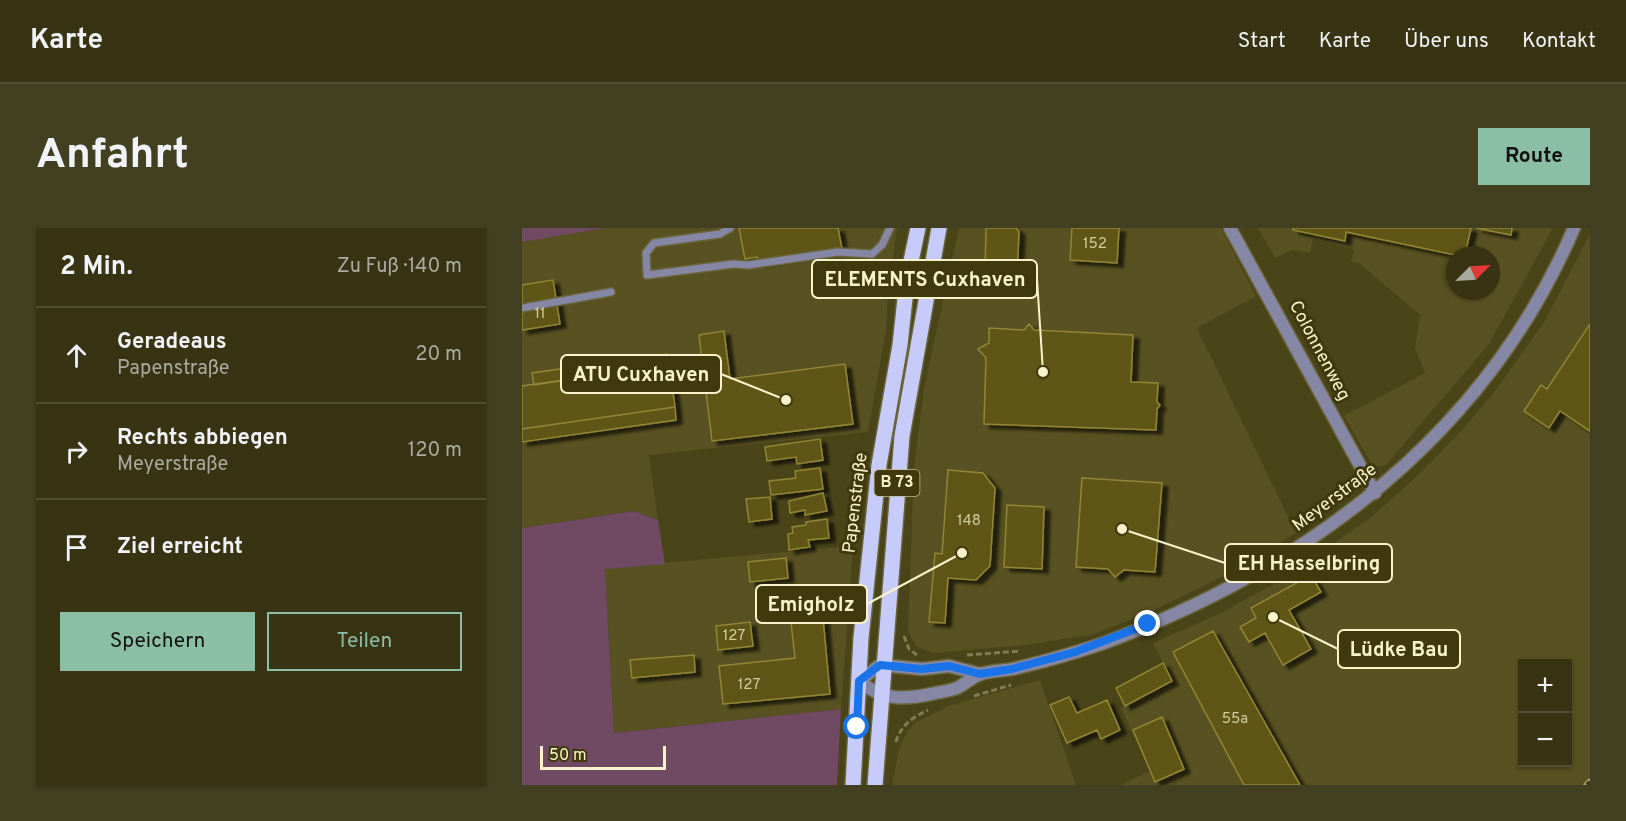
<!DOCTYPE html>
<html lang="de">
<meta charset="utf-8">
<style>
body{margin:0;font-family:Overpass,sans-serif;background:#433f21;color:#f1f3f6}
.controls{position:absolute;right:18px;bottom:18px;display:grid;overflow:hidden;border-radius:0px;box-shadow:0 2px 4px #0004}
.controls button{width:54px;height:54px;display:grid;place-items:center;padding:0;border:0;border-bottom:2px solid #524e33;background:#383313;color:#f1f3f6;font:30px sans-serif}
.compass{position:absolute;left:924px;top:18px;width:54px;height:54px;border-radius:50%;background:#383313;box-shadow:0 2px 4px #0004;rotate:66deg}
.scale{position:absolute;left:18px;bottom:15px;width:126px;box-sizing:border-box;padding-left:6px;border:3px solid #f8f3cb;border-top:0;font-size:16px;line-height:21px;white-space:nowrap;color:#f8f3cb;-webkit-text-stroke:4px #3f390d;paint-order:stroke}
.stop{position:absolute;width:18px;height:18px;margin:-14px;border:4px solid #1a73e8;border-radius:50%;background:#fff}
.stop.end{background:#1a73e8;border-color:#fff;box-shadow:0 2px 6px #0008}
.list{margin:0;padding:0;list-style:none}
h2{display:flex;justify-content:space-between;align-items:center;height:78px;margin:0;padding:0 24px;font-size:26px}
h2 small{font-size:20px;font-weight:400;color:#abaaa0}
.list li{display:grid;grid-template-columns:39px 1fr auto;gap:18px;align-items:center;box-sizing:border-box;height:96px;padding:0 24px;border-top:2px solid #524e33}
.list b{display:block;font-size:22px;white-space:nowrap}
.list p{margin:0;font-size:20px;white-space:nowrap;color:#abaaa0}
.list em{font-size:20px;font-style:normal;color:#abaaa0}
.actions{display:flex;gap:12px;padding:18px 24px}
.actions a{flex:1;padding:14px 0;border:2px solid #8abfa5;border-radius:0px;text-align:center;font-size:21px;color:#8abfa5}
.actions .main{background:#8abfa5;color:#111}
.icon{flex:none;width:33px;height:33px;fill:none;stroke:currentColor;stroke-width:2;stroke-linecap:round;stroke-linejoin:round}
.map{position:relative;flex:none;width:1068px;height:557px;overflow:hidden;border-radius:0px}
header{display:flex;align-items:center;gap:36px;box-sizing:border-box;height:84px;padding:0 30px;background:#383313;border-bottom:2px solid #524e33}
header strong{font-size:28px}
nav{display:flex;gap:33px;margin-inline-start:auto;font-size:21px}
.intro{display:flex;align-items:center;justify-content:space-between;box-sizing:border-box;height:144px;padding:0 36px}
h1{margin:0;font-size:42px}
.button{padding:15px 27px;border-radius:0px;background:#8abfa5;color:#111;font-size:21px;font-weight:700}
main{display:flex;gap:36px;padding:0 36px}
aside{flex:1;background:#383313;border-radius:0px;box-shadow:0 2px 4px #0004}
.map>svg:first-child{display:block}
.built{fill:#585121;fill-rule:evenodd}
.green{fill:#704962}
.building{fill:#5e5516;stroke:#918635;stroke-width:1.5;filter:url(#shadow)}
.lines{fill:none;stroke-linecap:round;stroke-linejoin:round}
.service-casing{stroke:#696439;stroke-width:10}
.minor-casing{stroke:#696439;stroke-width:15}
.primary-casing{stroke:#696439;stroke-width:18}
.path{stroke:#827c52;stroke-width:3;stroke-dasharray:6 3;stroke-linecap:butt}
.service{stroke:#8587a4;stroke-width:7}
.minor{stroke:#8587a4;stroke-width:12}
.primary{stroke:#c7cbfa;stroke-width:15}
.rail-casing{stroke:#a29c73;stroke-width:7}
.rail{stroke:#3f390d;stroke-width:4.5;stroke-dasharray:14;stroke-linecap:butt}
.route{stroke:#1a73e8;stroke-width:8}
.labels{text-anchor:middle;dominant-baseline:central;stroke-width:6;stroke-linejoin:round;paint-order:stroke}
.number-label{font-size:15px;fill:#d2cc9e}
.shield{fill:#3f390d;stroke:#c0bb92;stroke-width:1.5}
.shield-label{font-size:16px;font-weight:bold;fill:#f8f3cb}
.street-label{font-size:18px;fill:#f8f3cb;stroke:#3f390d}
.leader{fill:none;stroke:#f8f3cb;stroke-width:2}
.callout-dot{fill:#f8f3cb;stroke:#3f390d;stroke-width:2}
.callout{fill:#3f390d;stroke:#f8f3cb;stroke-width:2}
.callout-label{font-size:20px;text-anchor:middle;font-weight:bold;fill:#f8f3cb}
</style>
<header>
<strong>Karte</strong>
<nav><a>Start</a><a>Karte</a><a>Über uns</a><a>Kontakt</a></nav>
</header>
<div class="intro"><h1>Anfahrt</h1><a class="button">Route</a></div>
<main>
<aside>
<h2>2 Min.<small>Zu Fuß · 140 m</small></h2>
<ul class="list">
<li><svg class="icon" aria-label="ahead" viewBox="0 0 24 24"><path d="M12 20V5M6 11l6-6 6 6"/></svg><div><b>Geradeaus</b><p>Papenstraße</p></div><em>20 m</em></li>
<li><svg class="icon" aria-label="right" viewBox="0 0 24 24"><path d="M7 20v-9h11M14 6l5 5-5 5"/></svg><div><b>Rechts abbiegen</b><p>Meyerstraße</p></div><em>120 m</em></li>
<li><svg class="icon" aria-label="arrive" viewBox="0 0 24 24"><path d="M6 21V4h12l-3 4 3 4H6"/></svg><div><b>Ziel erreicht</b></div></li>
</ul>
<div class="actions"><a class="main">Speichern</a><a>Teilen</a></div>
</aside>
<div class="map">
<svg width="1068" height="557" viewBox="0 0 1068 557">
<defs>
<filter id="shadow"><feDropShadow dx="6" dy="4" stdDeviation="1.5" flood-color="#0009"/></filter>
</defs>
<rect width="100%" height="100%" fill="#4a4419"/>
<path class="built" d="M0,0h375l-9,65 -2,37 -18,102 -219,23 9,65 -24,-9 -112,17z
M437,0h262l35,68 -59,32 99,205 -64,39 -80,39 -57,23 -69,11 -93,8 -16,-6 -9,-14 6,-166 10,-79z
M736,0h295l-64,116 -103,121 -12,3 -30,-52 81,-43 -10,-25 5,-33 -61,-52 -8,-1 3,-13 -41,-10 -3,14 -18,-3 -17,8zM933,27h36v36h-36z
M1068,6v551h-470l30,-14 -29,-63 51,-27 -19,-38 70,-31 54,-30 92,-63 44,-39 51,-52 28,-33 52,-73zM1000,436h46v98h-46z
M331,318l-12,163 -227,24 -9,-165z
M518,452l36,105h-184l7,-36 8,-18 10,-9 31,-16z"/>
<path class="green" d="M0,0h83l-83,14z
M112,283l24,9 7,44 -60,5 9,164 227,-24 -4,76h-315v-257z"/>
<path class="building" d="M217,0h99l4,21 -84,13 -1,-5 -12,2z
M464,0h30l3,4 -2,42h-32z
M550,0h47l-2,35 -47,-3z
M771,0h178l-6,27h-10l-109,-23 -1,9 -52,-11z
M954,0h36l-1,7z
M31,52l7,44 -38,6v-45z
M507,96l5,6 99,5 -2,47 27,1 -1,19 3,3 -3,4 -1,21 -172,-6 2,-66 -8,-9 11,-6v-15l35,2z
M1068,96v107l-30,-20 -11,17 -25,-17 17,-26 6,4z
M202,103l6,48 115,-15 8,60 -141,17 -13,-106z
M145,126l2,11 -135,20 -2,-12z
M147,137l6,42 -153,22v-43z
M153,179l1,13 -154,22v-13z
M298,211l3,21 -26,4 -1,-7 -29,4 -2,-14z
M298,240l3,21 -52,6 -2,-14 27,-3 -1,-7z
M426,242l35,3 12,15 -5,78 -14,14 -28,-2 -3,45 -16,-1 6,-69 7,1z
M560,250l80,5 -7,89 -31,-2 -9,7 -7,-8 -32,-2z
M301,265l4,18 -22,4v-5l-15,3 -1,-12z
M248,269l2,22 -23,3 -3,-23z
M485,277l37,2 -2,62 -38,-2z
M305,291l2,19 -21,2 2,7 -21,3 -1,-16 5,-1 -1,-6 14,-2v-3z
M264,330l2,20 -38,4 -2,-20z
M789,347l10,17 -32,18 22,39 -28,16 -18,-32 -16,9 -9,-15 16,-9 -5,-10z
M301,390l7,76 -107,10 -4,-38 76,-8 -4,-36z
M228,394l3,24 -35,4 -2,-24z
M691,403l87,154h-56l-71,-133z
M172,427l1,17 -63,6 -2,-18z
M641,435l9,18 -47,25 -9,-18z
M547,469l8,16 30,-13 13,30 -19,9 -4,-9 -30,13 -17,-38z
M640,489l22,52 -29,13 -22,-52z"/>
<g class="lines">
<g class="service-casing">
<path id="service" d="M208,0l-10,6 -66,9 -8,10 1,22 86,-11 15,1 90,-13 34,2 10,-9 8,-17
M0,80l89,-16"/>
</g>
<g class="minor-casing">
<path id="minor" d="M708,0l145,265
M458,446l-31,-8 -27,3 -42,-4 -21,16c23,19 43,19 72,13 8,-2 18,-3 26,-6 8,-4 15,-11 24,-14 11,-4 24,-3 36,-6 29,-7 58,-15 87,-25 205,-76 382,-209 470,-415"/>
</g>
<g class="primary-casing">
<path id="primary" d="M331,557l8,-147 18,-173 21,-120 7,-65 11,-52
M353,557l27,-349 37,-208"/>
</g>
<path class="path" d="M382,408l5,13 8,6
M445,427l54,-4
M452,468l37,-11
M374,514c4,-16 17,-25 32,-32"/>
<use href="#service" class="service"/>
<use href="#minor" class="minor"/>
<use href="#primary" class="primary"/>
<g class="rail-casing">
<path id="rail" d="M1065,557l3,-3"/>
</g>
<use href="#rail" class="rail"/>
</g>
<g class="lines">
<path class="route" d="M335,499l2,-46 21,-16 42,4 27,-3 31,8 32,-5 63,-17 73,-28"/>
</g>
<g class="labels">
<g class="number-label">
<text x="573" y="16">152</text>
<text x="18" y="86">11</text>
<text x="447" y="293">148</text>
<text x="212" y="408">127</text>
<text x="227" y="457">127</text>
<text x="713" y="491">55a</text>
</g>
<rect class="shield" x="352.5" y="242" width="45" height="26" rx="4.5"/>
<g class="shield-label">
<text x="375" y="255">B 73</text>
</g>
<g class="street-label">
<text transform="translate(797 123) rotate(62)">Colonnenweg</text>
<text transform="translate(813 270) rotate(-37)">Meyerstraße</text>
<text transform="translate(334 275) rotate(-83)">Papenstraße</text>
</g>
</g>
<path class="leader" d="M521 144L515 51M264 172L199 146M600 301L703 335M440 325L345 376M751 389L816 421"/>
<g class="callout-dot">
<circle cx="521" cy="144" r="6"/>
<circle cx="264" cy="172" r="6"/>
<circle cx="600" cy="301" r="6"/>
<circle cx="440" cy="325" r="6"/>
<circle cx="751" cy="389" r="6"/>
</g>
<g class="callout">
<rect x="290" y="32" width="225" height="38" rx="6"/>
<rect x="39" y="127" width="160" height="38" rx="6"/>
<rect x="703" y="316" width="167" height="38" rx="6"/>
<rect x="234" y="357" width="111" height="38" rx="6"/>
<rect x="816" y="402" width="122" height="38" rx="6"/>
</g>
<g class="callout-label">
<text x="403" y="58">ELEMENTS Cuxhaven</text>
<text x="119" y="153">ATU Cuxhaven</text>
<text x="787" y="342">EH Hasselbring</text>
<text x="289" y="383">Emigholz</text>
<text x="877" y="428">Lüdke Bau</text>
</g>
</svg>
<div class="controls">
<button>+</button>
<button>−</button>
</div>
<svg class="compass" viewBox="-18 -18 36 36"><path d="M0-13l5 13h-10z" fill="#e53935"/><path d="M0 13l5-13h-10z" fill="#abaaa0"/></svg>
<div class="scale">50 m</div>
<div class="stop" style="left:335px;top:499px"></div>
<div class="stop end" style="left:626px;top:396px"></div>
</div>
</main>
